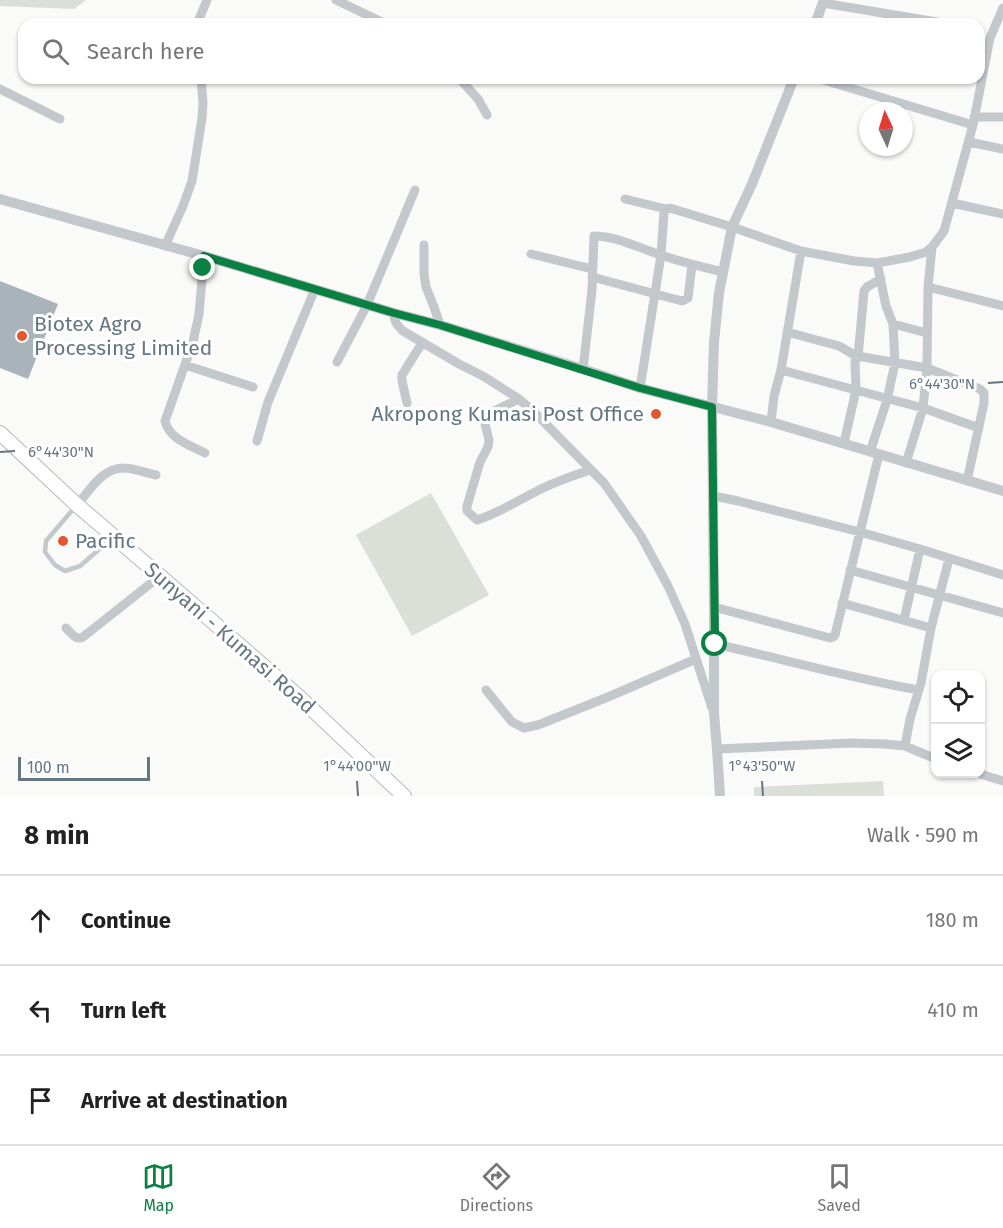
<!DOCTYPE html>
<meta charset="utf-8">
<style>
body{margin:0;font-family:"Fira Sans",sans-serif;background:#f6f6f6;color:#222}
.controls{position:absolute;right:18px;bottom:18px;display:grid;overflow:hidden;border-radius:12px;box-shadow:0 2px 4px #0004}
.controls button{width:54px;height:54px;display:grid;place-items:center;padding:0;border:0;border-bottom:2px solid #e0e0e0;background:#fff;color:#222;font:30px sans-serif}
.compass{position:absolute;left:859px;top:102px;width:54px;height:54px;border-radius:50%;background:#fff;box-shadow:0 2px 4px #0004;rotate:356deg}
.scale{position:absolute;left:18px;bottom:15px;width:132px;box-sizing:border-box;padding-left:6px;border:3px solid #657683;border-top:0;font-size:16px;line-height:21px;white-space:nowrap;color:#657683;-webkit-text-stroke:4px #fff;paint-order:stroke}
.stop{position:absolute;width:18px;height:18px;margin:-14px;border:4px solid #0b8043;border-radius:50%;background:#fff}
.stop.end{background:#0b8043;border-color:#fff;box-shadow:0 2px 6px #0008}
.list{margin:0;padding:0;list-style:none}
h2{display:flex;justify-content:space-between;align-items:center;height:78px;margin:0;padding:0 24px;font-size:26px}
h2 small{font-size:20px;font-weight:400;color:#767676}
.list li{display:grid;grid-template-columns:39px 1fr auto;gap:18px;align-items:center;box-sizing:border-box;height:90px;padding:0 24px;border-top:2px solid #e0e0e0}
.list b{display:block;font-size:22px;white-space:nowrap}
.list em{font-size:20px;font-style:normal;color:#767676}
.icon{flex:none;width:33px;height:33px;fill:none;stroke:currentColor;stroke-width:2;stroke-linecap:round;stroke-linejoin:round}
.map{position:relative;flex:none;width:1003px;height:796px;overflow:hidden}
.search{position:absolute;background:#fff;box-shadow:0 2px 4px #0004;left:18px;right:18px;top:18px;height:66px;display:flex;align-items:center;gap:15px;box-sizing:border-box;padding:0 21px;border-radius:18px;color:#767676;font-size:22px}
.sheet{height:348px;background:#fff}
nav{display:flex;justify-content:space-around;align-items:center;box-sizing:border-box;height:84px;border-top:2px solid #e0e0e0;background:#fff;font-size:16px;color:#767676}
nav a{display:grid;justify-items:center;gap:3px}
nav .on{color:#0b8043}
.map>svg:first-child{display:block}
.green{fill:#dadfd7}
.building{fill:#aab3b9}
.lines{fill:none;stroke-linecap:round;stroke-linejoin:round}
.primary-casing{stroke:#b5babe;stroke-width:16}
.service{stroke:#c3c8cc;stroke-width:4.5}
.minor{stroke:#c3c8cc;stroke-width:9}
.tertiary{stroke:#c3c8cc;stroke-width:10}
.primary{stroke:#fff;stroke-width:14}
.route{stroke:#0b8043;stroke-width:8}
.ticks{fill:none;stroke:#657683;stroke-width:2}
.poi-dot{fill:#e4572e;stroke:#fff;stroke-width:2}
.labels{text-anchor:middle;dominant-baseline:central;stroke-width:6;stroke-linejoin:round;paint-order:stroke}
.poi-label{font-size:21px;fill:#657683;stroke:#fff;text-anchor:start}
.street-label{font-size:21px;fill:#657683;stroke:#fff}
.ticks-label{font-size:15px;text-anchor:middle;fill:#657683;stroke:#fff;stroke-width:6;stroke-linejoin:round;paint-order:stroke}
</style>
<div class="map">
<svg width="1003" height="796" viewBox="0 0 1003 796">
<rect width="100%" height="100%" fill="#fafaf8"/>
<path class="green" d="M0,0h86l-12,9 -74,-3z
M431,493l58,102 -77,41 -56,-101z
M883,781l1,15h-130v-9z"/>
<path class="building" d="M0,281l58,23 -30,75 -28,-11z"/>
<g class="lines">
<g class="primary-casing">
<path id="primary" d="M0,433l77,72 83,71 138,120 106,100"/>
</g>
<path class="service" d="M75,507l-29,34 -1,11 10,13 10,6 15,-5 31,-27"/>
<path class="minor" d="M336,0l50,24
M823,3l114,19
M197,24l10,-24
M459,78l19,21 9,16
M817,78l156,47
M0,89l60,30
M974,117h29
M969,142l34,7
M625,199l41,10 4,-1 62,19 69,24 53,10 23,2 33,-6 16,-5 6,-5 12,-16 29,-106 17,-87 13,-30
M952,203l51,11
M424,245v29l2,13 8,20 6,18
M165,246l18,-40 9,-25 10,-63 1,-15 -2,-25
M531,254l61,15
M204,256l-5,58 -6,28 -28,79c4,18 25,24 40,32
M592,277l90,24 6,-3 4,-33
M928,287l75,19
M394,313c0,9 3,12 9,18l56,33 24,12 36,23 15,13 70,71 37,53 27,50 17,38 27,84
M893,324l34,9
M787,332l52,14 19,11 6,-66 3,-4 14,-8
M337,362l30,-57 48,-115
M185,365l68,22
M583,369l9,-79 2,-54c23,0 45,12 67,19 20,7 41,12 62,17
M781,370l142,38 56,20
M640,388l21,-133 3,-43 2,-3
M519,399l-27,13 -5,5 -2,7 4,16 -1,7 -8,15 -13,44v5l10,9c22,-7 40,-19 60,-29 17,-9 35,-15 53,-21
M407,403l-5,-22v-6l20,-32
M771,422l3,-26 7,-26 20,-119
M257,441l11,-39 47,-113
M844,443l12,-53 -1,-29 3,-4h5l64,11 53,21 4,4v10l-17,78
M870,452l17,-52 8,-37 -2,-39 -7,-18 -9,-43
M906,463l17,-55 4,-40 1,-81 4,-40
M714,496l24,5 122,31 60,17 83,26
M77,505c12,-14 26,-38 47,-37 10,0 22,5 32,7
M850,570l153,43
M842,603l89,25
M714,607l116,31 3,-1 2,-2 44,-181
M904,620l16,-71
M66,628c5,5 10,13 17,9l77,-61
M715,644c68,15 135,34 204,46
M486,690l26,32 12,6 14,-3 70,-28 88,-38
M905,746l5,-27 11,-36 10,-55 18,-69
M717,749l134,-6 34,1 20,2 31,13
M980,774l23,7"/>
<path class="tertiary" d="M815,24l9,-24
M0,199l204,57 190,57 46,12 143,44 57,19 131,34 232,69
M720,796l-3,-47 -3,-36v-106l-2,-200 2,-65 5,-49 13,-66 20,-43 42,-106"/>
<use href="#primary" class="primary"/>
</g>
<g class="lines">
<path class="route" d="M203,268l1,-12 190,57 46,12 200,63 72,19 3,237"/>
</g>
<path class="ticks" d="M988,383l15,-1M0,452l15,-1M357,781l1,15M762,781l1,15"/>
<g class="poi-dot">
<circle cx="22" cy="336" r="6"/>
<circle cx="656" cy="414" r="6"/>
<circle cx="63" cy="541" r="6"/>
</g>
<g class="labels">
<g class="poi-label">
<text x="34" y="324">Biotex Agro<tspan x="34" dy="24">Processing Limited</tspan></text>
<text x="644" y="414" text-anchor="end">Akropong Kumasi Post Office</text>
<text x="75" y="541">Pacific</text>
</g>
<g class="street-label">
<text transform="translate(230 638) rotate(41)">Sunyani - Kumasi Road</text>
</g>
</g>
<g class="ticks-label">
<text x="942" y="389">6°44'30"N</text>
<text x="61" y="457">6°44'30"N</text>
<text x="357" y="771">1°44'00"W</text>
<text x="762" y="771">1°43'50"W</text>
</g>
</svg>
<div class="controls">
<button><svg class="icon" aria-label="locate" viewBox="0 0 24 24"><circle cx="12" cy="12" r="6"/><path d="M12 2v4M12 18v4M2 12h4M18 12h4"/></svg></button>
<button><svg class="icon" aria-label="layers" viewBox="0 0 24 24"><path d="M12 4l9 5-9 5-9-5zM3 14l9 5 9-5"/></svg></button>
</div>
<svg class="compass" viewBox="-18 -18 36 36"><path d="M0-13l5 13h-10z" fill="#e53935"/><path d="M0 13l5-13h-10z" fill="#767676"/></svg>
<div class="scale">100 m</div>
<div class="stop" style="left:715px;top:644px"></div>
<div class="stop end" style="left:203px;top:268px"></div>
<div class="search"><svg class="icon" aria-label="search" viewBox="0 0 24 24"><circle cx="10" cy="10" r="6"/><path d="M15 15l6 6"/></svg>Search here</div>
</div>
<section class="sheet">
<h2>8 min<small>Walk · 590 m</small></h2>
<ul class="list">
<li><svg class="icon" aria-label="ahead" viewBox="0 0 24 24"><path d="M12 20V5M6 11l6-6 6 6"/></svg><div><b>Continue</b></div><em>180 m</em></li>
<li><svg class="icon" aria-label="left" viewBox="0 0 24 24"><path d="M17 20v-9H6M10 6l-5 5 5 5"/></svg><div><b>Turn left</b></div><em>410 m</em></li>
<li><svg class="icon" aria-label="arrive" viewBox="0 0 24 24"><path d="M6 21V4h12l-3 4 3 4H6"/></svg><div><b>Arrive at destination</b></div></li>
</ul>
</section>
<nav>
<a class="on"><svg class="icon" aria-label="map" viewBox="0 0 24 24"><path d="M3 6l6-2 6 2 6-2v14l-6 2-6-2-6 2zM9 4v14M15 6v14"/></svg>Map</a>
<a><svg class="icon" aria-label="directions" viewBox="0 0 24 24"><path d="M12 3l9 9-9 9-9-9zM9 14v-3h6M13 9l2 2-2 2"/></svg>Directions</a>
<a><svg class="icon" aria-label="saved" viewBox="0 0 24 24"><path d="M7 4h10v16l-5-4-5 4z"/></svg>Saved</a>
</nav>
